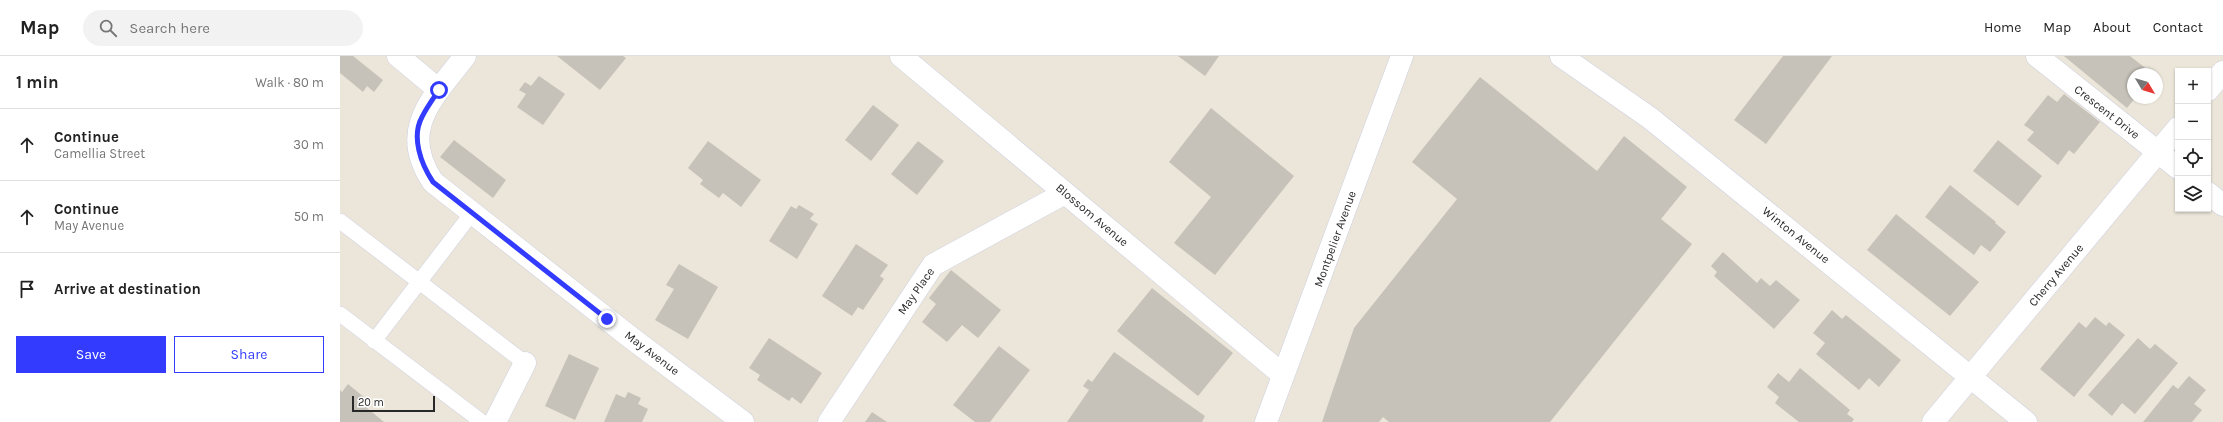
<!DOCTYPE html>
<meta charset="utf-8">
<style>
body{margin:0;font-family:Karla,sans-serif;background:#f2f2f2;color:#222}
.controls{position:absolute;right:12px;top:12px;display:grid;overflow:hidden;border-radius:0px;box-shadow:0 1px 3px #0004}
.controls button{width:36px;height:36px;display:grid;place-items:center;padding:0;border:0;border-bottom:1px solid #e0e0e0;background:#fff;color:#222;font:20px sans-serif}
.compass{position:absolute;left:1787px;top:12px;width:36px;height:36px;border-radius:50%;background:#fff;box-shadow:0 1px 3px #0004;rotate:128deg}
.scale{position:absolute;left:12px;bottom:10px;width:83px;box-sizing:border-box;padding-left:4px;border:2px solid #282828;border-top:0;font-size:11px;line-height:14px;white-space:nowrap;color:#282828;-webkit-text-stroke:3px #fff;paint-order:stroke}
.stop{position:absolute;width:12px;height:12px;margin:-9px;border:3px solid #333bfe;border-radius:50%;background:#fff}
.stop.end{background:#333bfe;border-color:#fff;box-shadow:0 1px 4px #0008}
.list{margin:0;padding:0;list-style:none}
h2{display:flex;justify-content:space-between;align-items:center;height:52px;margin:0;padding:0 16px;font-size:17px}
h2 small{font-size:13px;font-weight:400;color:#767676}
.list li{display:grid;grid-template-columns:26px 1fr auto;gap:12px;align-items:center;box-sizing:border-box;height:72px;padding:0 16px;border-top:1px solid #e0e0e0}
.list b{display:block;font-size:15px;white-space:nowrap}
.list p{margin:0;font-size:13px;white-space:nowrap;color:#767676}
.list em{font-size:13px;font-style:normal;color:#767676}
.actions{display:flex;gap:8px;padding:12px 16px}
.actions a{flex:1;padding:9px 0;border:1px solid #333bfe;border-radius:0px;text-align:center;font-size:14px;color:#333bfe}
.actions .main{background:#333bfe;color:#fff}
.icon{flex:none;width:22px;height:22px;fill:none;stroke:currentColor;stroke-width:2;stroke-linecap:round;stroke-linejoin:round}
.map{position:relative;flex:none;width:1883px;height:366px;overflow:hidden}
header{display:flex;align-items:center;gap:24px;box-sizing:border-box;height:56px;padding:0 20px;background:#fff;border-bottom:1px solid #e0e0e0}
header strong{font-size:19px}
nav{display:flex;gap:22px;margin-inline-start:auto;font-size:14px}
.search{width:280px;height:36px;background:#f2f2f2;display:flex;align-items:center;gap:10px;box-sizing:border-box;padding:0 14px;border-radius:22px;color:#767676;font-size:15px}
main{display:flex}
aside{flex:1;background:#fff}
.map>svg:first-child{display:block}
.building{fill:#c6c2b9}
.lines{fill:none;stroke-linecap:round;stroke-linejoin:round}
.service-casing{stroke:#cecfe2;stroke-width:16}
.minor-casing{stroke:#cecfe2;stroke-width:23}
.tertiary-casing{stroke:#cecfe2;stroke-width:23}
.service{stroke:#fff;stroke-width:15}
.minor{stroke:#fff;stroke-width:22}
.tertiary{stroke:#fff;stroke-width:22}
.route{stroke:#333bfe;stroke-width:5}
.labels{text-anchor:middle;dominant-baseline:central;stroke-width:3;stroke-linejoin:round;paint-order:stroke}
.street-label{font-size:12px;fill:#282828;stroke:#fff}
</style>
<header>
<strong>Map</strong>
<div class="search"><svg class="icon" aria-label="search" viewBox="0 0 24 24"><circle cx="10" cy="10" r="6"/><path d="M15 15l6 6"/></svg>Search here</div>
<nav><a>Home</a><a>Map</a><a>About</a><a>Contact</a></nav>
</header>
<main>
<aside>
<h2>1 min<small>Walk · 80 m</small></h2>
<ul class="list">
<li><svg class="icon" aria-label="ahead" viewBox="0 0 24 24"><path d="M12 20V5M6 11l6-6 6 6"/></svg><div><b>Continue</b><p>Camellia Street</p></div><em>30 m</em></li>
<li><svg class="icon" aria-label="ahead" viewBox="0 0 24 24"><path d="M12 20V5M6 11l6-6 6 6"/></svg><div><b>Continue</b><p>May Avenue</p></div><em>50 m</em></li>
<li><svg class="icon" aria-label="arrive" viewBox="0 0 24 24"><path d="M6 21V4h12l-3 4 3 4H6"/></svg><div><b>Arrive at destination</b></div></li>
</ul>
<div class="actions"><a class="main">Save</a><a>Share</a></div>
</aside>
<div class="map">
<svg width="1883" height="366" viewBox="0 0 1883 366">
<rect width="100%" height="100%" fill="#ebe6d9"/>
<path class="building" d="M0,0h13l30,24 -9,12 -7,-6 -4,6 -23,-19z
M217,0h66l3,2 -26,32z
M838,0h41l-14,20z
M1443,0h49l-66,88 -32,-24z
M1724,0h66l23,18h-20v24h2l-8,10z
M199,20l26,18 -22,31 -26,-18 9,-13 -7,-4 6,-8 6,4z
M1140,21l117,94 27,-35 63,51 -26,32 31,25 -142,178h-161l-6,-5 -4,5h-57l32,-94 103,-129 -45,-37z
M1724,38l36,28 -26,32 -5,-4 -11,15 -31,-25 7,-8 -10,-7 24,-30 9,7z
M533,49l26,20 -28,36 -26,-21z
M871,52l83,68 -79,99 -41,-32 37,-46 -42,-35z
M114,84l52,40 -13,18 -53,-41z
M1658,84l44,36 -24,30 -45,-35z
M368,85l53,39 -20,27 -18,-14 -4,5 -19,-14 3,-4 -15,-12z
M578,85l26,20 -27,34 -26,-21z
M1610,129l46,37 -1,1 11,9 -16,20 -9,-7 -7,10 -49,-38z
M459,149l15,9 -4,5 8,5 -21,35 -28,-18 22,-35 5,3z
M1556,158l83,68 -29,34 -83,-66z
M516,188l32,21 -8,11 4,3 -21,31 -5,-3 -6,9 -30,-20z
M1383,196l34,31 4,-5 9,8 6,-6 24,20 -26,29 -60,-53 3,-4 -6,-6z
M339,208l39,23 -30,52 -33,-19 19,-31 -8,-4z
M611,214l50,40 -23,28 -16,-13 -15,17 -25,-20 14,-18 -7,-6z
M812,232l81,65 -35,43 -81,-65z
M1492,254l10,9 4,-4 55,45 -22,27 -10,-9 -10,12 -43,-36 9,-11 -12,-10z
M1755,261l11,9 3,-4 16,13 -51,62 -34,-28 39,-47 7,6z
M429,282l53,35 -21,31 -9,-7 -3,4 -32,-21 3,-5 -11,-7z
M1798,282l12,11 5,-5 23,19 -43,51 -13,-11 -10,13 -24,-21z
M659,290l31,24 -40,52h-15l-22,-17z
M774,296l91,64 -3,6h-135l22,-32 -6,-4 5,-7 4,3z
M229,298l30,14 -24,52 -30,-14z
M1460,312l50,42 -3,4 7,5 -2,3h-53l-24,-19 4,-6 -12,-10 11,-14 11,9z
M1849,320l17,14 -12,14 8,6 -10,12h-49l30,-37 5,4z
M8,328l17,14 -4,5 23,19h-44v-32l2,2z
M288,336l13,6 -3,6 10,5 -6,13h-38l12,-28 9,4z
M532,356l15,10h-22z"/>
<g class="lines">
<g class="service-casing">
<path id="service" d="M0,165l185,142
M0,258l142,108
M34,285l98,-128"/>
</g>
<g class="minor-casing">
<path id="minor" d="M58,0l41,34
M125,0c-31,41 -68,73 -32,126l197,155 113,85
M561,0l382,319
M1221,0l89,62 376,304
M1697,0l141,112
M1868,34l15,-18
M1868,137l15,12
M155,366l30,-59
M489,366l104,-157 132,-72
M1593,366l245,-294"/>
</g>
<g class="tertiary-casing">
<path id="tertiary" d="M926,366l136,-366"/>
</g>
<use href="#service" class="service"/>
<use href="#minor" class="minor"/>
<use href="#tertiary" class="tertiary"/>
</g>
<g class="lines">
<path class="route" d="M99,34c-6,9 -12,17 -17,27 -11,20 -1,47 11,65l174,137"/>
</g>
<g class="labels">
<g class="street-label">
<text transform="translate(1767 56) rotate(38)">Crescent Drive</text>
<text transform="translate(752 159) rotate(40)">Blossom Avenue</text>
<text transform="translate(1456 179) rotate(39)">Winton Avenue</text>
<text transform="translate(995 183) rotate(-70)">Montpelier Avenue</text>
<text transform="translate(1716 219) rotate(-50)">Cherry Avenue</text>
<text transform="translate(576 235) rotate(-55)">May Place</text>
<text transform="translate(312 297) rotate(37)">May Avenue</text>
</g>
</g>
</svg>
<div class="controls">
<button>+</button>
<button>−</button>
<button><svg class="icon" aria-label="locate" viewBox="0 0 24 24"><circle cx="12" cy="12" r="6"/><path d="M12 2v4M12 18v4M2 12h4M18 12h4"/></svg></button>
<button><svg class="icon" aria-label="layers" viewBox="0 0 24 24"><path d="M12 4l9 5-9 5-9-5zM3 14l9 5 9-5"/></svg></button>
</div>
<svg class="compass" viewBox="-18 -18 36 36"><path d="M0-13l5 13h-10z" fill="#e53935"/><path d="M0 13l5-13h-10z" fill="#767676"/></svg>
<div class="scale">20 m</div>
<div class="stop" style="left:99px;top:34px"></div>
<div class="stop end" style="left:267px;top:263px"></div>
</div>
</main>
